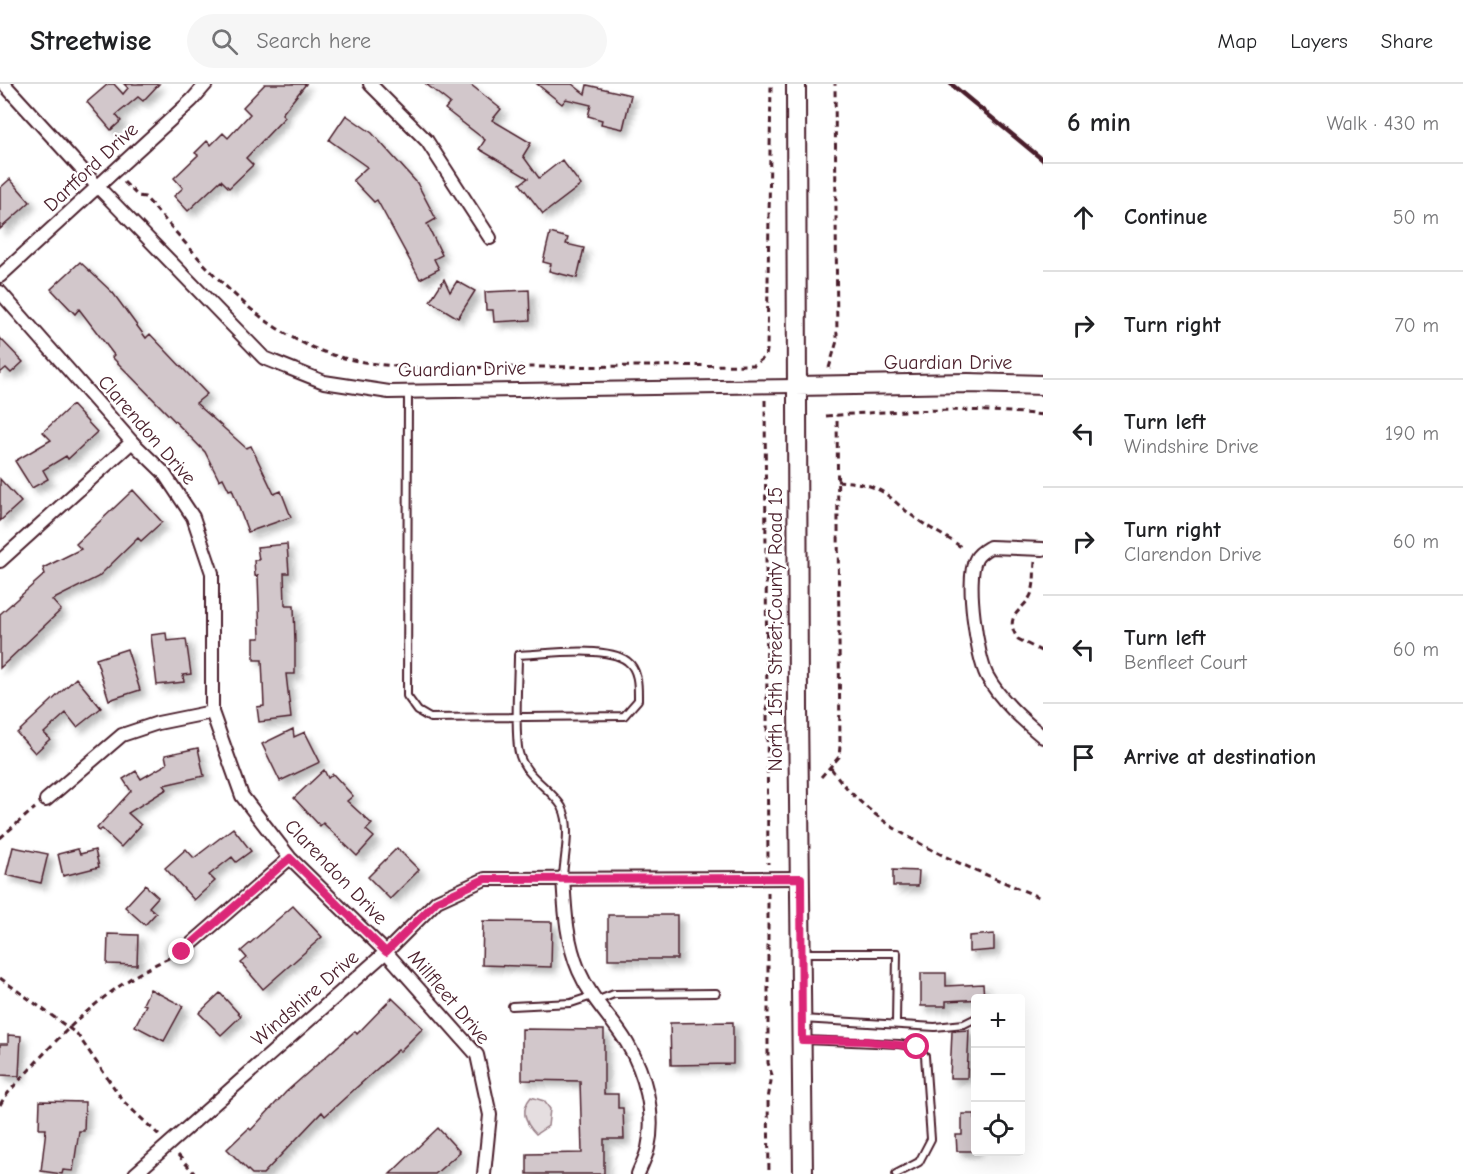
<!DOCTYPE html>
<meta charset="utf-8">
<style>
body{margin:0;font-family:"Comic Neue",sans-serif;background:#f6f6f6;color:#202124}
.controls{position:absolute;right:18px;bottom:18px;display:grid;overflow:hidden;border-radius:6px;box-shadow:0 6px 24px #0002}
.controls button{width:54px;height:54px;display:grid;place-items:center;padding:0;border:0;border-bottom:2px solid #e0e0e0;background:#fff;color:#202124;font:30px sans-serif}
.stop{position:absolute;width:18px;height:18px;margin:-14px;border:4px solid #db2777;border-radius:50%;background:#fff}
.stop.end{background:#db2777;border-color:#fff;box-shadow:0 2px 6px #0008}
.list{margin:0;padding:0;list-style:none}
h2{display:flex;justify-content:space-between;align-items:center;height:78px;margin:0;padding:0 24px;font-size:26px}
h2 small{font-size:20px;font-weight:400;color:#757577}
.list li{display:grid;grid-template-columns:39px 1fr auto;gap:18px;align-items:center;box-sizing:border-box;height:108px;padding:0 24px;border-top:2px solid #e0e0e0}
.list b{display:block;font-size:22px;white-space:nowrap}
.list p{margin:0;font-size:20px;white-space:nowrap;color:#757577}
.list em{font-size:20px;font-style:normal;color:#757577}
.icon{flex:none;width:33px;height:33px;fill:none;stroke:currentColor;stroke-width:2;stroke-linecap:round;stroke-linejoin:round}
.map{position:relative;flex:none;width:1043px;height:1090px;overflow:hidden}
header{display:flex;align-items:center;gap:36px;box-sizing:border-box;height:84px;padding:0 30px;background:#fff;border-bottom:2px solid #e0e0e0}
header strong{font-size:28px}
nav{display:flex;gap:33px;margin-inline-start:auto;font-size:21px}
.search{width:420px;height:54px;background:#f6f6f6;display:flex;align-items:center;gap:15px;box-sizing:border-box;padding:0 21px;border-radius:33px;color:#757577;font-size:22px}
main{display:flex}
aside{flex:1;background:#fff}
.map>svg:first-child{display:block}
.green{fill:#e5dee0;stroke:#987e86;stroke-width:1.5}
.building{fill:#d2c7cb;stroke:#4a1f2b;stroke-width:1.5;filter:url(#shadow)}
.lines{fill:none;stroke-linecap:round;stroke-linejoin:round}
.lane-casing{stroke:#4a1f2b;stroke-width:10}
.street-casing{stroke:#4a1f2b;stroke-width:16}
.secondary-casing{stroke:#4a1f2b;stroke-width:22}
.path{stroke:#4a1f2b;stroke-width:3;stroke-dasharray:6 4.5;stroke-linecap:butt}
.lane{stroke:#fff;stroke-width:6}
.street{stroke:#fff;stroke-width:12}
.secondary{stroke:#fff;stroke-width:18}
.rail{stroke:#4a1f2b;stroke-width:4.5}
.route{stroke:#db2777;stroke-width:8}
.labels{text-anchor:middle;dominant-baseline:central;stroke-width:5;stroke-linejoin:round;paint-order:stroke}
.street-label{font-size:20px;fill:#4a1f2b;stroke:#fff}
</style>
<header>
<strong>Streetwise</strong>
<div class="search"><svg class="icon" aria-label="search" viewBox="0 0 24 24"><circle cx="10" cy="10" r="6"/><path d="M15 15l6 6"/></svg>Search here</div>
<nav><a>Map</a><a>Layers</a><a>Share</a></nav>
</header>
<main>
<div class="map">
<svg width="1043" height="1090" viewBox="0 0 1043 1090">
<defs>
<filter id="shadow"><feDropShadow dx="5.5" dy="5.5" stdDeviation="3" flood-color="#0004"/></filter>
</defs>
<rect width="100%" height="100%" fill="#fff"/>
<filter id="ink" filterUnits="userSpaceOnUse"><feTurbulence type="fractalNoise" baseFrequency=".0167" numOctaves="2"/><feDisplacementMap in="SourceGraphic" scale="12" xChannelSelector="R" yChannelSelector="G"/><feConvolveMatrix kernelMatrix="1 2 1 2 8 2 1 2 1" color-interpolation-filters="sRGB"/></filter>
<g filter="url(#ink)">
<path class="green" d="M531,1013l13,4 6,8 -2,17 -12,8c-11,-11 -16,-24 -5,-37z"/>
<path class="building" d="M108,0h6l9,10 5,-6 -4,-4h35l-16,17 -5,-4 -22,18 5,6 -10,9 -24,-28z
M265,0h41l-24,30 3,3 -39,41 7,7 -24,23 -8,-8 -33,31 -14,-15 9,-8 -9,-10 24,-23 -3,-2 12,-12 4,4 12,-12 5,5 22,-24 -7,-7z
M426,0h44l31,25 -9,11 39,23 -8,13 16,22 23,-18 19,25 -38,29 -23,-30 8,-6 -49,-29 6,-9 -40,-31 5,-6z
M537,0h35l13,10 2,-9 44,10 -8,34 -22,-5 1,-4 -14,-4 3,-11 -25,-6 -4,5z
M346,31l26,18 45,50 19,36 -9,5 15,31 -8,4 5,10 -19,10 -43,-79 -3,2 -21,-22 14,-13 -38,-27z
M10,95l20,23 -30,27v-41z
M550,149l18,5 -2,6 18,4 -7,30 -28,-7 2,-7 -8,-2z
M80,178l33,31 33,45 4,-4 57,60 -11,9 50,45 5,-2 23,48 7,-3 10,26 -43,15 -16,-43 -3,1 -6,-12 -4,2 -14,-28 -93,-95 2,-2 -35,-46 -4,5 -24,-25z
M444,195l6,13 7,-11 18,10 -17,27 -28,-17z
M529,206l1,30 -36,2 -1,-12h-7l-1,-18z
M0,254l23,24 -12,11 -5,-5 -6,5z
M72,321l25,27 -29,27 -2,-3 -23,14 5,9 -16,9 -17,-27 36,-21 -8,-8z
M0,395l21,23 -21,19z
M133,406l29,32 -21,19 -3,-3 -40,39 -46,23 9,10 -61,58v-54l45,-40 -2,-6 38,-19 -5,-5z
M287,460l2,29h-5l1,32h9l1,39v30h-9l5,44 -32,4 -2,-15 7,-1 -2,-46h-8v-22h6l-2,-63 -3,1 -1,-16h5l-2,-13z
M166,549l1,8 19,-2 5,35 -8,1 1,7 -27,3 -6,-50z
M127,565l13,41 -31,10 -13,-41z
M76,594l25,30 -24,19 -11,-14 -22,20 6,6 -15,14 -18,-20z
M293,645l1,8 11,-5 15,30 -40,19 -18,-37z
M198,664l6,28 -40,9 3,4 -39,24 13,12 -20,22 -19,-18 -3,2 -2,-3 34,-37 -8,-12 13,-8 5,8 26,-15 -2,-9z
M324,686l4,8 5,-4 20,22 -6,5 25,23 -6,6 8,7 -17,19 -34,-33 -3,3 -26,-28z
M233,744l18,23 -15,11 -4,-5 -23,18 6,6 -21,19 -29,-32 21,-19 8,9z
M13,763l35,7 -7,29 -35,-8z
M397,764l22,22 -29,29 -22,-22z
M78,765l2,5 15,-4 4,17 -36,9 -5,-22z
M893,786l26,1 -1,15h-25z
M145,801l13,12 -9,10 7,6 -11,12 -20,-18z
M293,822l29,31 -59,52 -22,-26 6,-5 -6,-7z
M608,831h69v44h-69z
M483,837l69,1 -1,45 -69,-2z
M108,850l30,1 -1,30 -30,-1z
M994,850v16l-25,2v-16z
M921,889h25v13l37,-2 1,15 -38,2v5h-25z
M150,905l33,17 -19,35 -29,-15 11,-21 -3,-1z
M220,909l21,23 -20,19 -22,-22z
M392,914l31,30 -23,23 -2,-1 -73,66 -3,-4 -59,62h-11l-25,-25 22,-21 2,2 35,-38 69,-61 2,3z
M733,938v42l-62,1 -1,-42z
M522,945l82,1v64h14v14h5l1,31h-20v35h-77v-20l55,-1 -2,-72 -58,-1z
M969,946l-2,48h-17l2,-47z
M8,951l13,1 -2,40 -19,-1v-31h8z
M40,1017l45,1 -1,29h-5l-6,40 -10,-1 -1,4 -21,-3 5,-42h-7z
M962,1030h13v37h-18l-1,-16h6z
M438,1044l22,24 -25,22h-45z"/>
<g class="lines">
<g class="lane-casing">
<path id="lane" d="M408,308l-1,304 11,15 12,7 194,-2 14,-16c0,-13 1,-30 -11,-39 -20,-16 -82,-7 -109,-6 0,25 -4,76 1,98 6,24 31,34 43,54 10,19 2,50 1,70
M802,869h95l-1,70
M596,917l18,-7 102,-1
M512,922l59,-3 21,-7
M802,935l133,8 29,-3 12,-6
M804,956l95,4 18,3 8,9 6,83 -12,23 -23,12"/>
</g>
<g class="street-casing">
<path id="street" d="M4,0l94,103 166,171 60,24 65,10 407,-6
M370,0l57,57 63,97
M0,192l192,-176 14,-16
M0,208l132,150 31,30 30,45 19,56v139l30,84 48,62 96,94 91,103 13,60 -6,59
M1043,465l-53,-2c-5,3 -11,6 -14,12 -11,19 1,98 11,117 13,24 36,44 56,61
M0,477l132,-119
M46,716l76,-65 36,-12 54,-11
M563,793c2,33 3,63 16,94 13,30 33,47 48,72 18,30 29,71 21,105 -2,9 -7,18 -10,26
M182,868l108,-94
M135,1090l251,-222 51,-51 48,-22 316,-1"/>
</g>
<g class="secondary-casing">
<path id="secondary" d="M796,0l2,624 5,466
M796,302l172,-3 75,2"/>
</g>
<path class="path" d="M124,98l14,14 7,1c59,66 116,145 208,163 24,5 48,7 73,8l328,-3 12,-9 1,-6 4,-266
M829,284l8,-27 -2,-257
M765,316l3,464
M826,332c71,-6 146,-9 217,-1
M837,397c54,3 48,18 87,43 12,8 25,14 37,23
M1035,478c-1,10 0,21 -3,30 -6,19 -31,22 -14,47l25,13
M831,684c48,70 138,98 212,131
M821,693l18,-20 1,-11 -3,-331
M0,754l35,-30
M768,808v171l4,12 -4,24 1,75
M0,894l77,56 47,68 35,33
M0,1021c7,-13 20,-25 30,-36 41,-46 84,-87 141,-112
M178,1071l17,19"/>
<use href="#lane" class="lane"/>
<use href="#street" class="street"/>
<use href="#secondary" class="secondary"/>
<path class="rail" d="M951,0l92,76"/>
</g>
</g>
<g class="lines" filter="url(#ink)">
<path class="route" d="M182,868l108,-94 96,94 51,-51 48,-22 316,-1 1,162 64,1 51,6"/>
</g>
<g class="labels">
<g class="street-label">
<text transform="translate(91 83) rotate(-43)">Dartford Drive</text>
<text x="948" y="278">Guardian Drive</text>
<text transform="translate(462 285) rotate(-1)">Guardian Drive</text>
<text transform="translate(147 346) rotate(49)">Clarendon Drive</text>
<text transform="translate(775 545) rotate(-90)">North 15th Street;County Road 15</text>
<text transform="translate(336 788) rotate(46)">Clarendon Drive</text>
<text transform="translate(449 913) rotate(50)">Millfleet Drive</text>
<text transform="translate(305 914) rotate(-41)">Windshire Drive</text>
</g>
</g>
</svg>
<div class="controls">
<button>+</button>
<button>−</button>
<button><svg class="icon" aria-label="locate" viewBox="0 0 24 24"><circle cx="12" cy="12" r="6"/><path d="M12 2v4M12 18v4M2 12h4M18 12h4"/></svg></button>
</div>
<div class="stop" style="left:917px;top:963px"></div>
<div class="stop end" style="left:182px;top:868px"></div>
</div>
<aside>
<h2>6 min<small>Walk · 430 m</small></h2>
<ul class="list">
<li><svg class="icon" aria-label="ahead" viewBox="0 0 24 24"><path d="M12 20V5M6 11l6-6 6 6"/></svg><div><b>Continue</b></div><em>50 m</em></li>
<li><svg class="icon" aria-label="right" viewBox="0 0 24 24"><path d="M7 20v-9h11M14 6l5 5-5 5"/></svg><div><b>Turn right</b></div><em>70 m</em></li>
<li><svg class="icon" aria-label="left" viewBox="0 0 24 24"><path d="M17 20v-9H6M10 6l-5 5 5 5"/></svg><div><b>Turn left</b><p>Windshire Drive</p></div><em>190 m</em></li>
<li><svg class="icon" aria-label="right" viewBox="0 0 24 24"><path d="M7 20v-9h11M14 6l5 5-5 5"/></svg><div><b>Turn right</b><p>Clarendon Drive</p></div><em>60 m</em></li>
<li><svg class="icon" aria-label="left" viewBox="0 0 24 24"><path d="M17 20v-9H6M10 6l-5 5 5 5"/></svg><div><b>Turn left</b><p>Benfleet Court</p></div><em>60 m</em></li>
<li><svg class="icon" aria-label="arrive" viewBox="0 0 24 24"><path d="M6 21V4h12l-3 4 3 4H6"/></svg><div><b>Arrive at destination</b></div></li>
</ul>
</aside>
</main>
